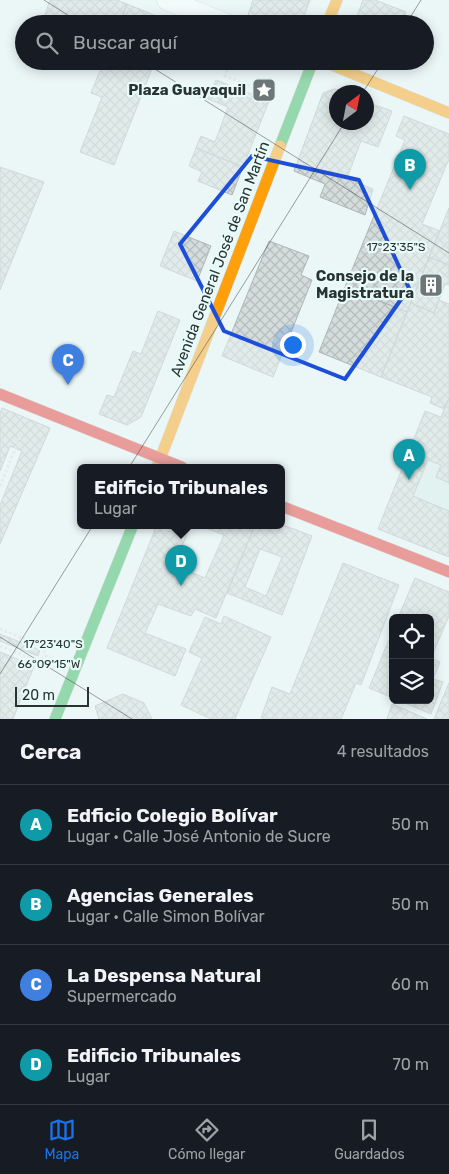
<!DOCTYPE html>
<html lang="es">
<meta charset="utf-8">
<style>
body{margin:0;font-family:Rubik,sans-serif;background:#242831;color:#f1f3f6}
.controls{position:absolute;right:15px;bottom:15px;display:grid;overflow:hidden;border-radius:8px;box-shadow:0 2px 12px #0003}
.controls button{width:45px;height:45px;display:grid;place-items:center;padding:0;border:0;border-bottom:1px solid #363941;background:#171b24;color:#f1f3f6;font:25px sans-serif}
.compass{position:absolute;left:329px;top:85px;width:45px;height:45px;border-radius:50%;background:#171b24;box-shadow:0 2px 12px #0003;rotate:32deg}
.scale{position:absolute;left:15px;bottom:12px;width:74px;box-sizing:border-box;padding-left:5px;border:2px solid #2b3332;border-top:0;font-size:14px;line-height:18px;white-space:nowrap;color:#2b3332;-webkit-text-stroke:4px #e7fbf9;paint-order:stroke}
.you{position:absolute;left:292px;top:344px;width:18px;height:18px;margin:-12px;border:4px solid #fff;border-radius:50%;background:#1a73e8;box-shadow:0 0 0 8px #1a73e833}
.badge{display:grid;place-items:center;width:32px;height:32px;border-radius:50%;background:#1a73e8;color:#fff;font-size:16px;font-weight:700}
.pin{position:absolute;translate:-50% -41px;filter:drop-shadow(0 1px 2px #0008)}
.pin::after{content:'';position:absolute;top:26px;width:18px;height:15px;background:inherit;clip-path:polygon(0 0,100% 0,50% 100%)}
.popup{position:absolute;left:77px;top:464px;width:208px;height:65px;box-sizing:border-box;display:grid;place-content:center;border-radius:8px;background:#171b24;filter:drop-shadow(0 1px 4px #0005);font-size:16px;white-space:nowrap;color:#9ea1a6}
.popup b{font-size:19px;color:#f1f3f6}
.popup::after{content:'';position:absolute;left:50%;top:100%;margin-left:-10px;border:10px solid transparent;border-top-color:#171b24}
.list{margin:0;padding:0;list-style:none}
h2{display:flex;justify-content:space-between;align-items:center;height:65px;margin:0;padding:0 20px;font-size:21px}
h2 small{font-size:16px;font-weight:400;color:#9ea1a6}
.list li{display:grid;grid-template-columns:32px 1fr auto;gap:15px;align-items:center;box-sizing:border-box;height:80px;padding:0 20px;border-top:1px solid #363941}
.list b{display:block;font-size:19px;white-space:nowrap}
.list p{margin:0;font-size:16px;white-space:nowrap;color:#9ea1a6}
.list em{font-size:16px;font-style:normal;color:#9ea1a6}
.icon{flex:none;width:28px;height:28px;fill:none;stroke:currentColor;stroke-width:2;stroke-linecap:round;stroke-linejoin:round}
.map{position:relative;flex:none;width:449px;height:719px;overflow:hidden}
.search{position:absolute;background:#171b24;box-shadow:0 2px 12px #0003;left:15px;right:15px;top:15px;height:55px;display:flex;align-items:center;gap:12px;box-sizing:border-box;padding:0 18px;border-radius:28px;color:#9ea1a6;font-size:19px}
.sheet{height:385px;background:#171b24}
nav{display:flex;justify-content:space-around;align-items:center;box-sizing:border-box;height:70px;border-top:1px solid #363941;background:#171b24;font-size:14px;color:#9ea1a6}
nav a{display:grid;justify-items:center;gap:2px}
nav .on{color:#1a73e8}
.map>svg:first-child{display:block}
.built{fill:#d8edeb}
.building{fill:url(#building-cross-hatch);stroke:#aeb6b6;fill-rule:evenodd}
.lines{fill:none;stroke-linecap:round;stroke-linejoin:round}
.street-casing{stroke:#c6cece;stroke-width:21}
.fast-casing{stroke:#c6cece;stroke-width:12}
.slow-casing{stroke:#c6cece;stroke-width:12}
.jam-casing{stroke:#c6cece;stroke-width:12}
.path{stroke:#dadddd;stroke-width:3;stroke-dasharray:2.5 2.5;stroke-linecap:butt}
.street{stroke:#fcfefe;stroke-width:20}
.fast{stroke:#30b455;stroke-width:11}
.slow{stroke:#ff9f0a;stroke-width:11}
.jam{stroke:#e5322d;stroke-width:11}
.marked{fill:none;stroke:#1d4ed8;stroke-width:4;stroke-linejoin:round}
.ticks{fill:none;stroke:#2b3332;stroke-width:1;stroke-opacity:0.45}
.labels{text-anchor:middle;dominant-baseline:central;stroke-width:4.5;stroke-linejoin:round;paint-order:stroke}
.poi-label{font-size:15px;font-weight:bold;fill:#2b3332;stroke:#e7fbf9;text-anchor:end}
.street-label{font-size:15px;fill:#2b3332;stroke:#e7fbf9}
.ticks-label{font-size:12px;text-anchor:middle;fill:#2b3332;stroke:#e7fbf9;stroke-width:4.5;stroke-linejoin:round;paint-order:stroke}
</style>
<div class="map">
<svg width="449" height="719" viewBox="0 0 449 719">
<defs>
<pattern id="building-cross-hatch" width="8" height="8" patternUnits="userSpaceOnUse" patternTransform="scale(1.25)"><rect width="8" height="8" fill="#d4dddc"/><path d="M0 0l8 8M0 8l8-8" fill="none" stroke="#b6bebd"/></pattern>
</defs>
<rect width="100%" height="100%" fill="#ebf6f6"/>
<path class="built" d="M449,398v159l-71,-28 47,-118 16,6z"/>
<path class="building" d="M50,0h67l10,4 -8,20h-77z
M253,0h57l-9,24h-31l-22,-9z
M363,0h12l31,12 -5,12h-47z
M127,4l44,18 -1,2h-51z
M104,61h51l-41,104 -34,-13 22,-55 -11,-4z
M216,80l53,21 -26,66 -47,-19 5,-12 14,6 13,-35 -20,-8z
M334,89l10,3h-8v30h30v-20l26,9 -14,36 -17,-6 -14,37 26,11 -8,26 -45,-18 5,-13 -31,-13 29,-78z
M404,116l45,18v28l-1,-1 -26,63 18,7 -33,81 -62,-25 60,-147 -9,-4z
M196,148l47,19 -11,28 -34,-14 4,-9 -13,-6z
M0,167l44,15 -44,108z
M449,208v57l-20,-8z
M174,231l37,15 -14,35 -37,-15z
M269,241l40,15 -8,19 11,5 -39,97 -51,-21z
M429,257l20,8v20l-4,-1 -11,29 -23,-10z
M345,287l62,25 -26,65 -62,-25z
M439,300l10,4v94l-5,11 -14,-6 2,-6 -51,-20 30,-74 23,10z
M158,311l22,9 -39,97 -14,8 -28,-11 8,-19 7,2 19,-46 8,3z
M449,398v85l-13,-6 5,-12 -13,-5 -15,36 36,15v46l-71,-28 47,-118 16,6z
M2,408l48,20 -50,116v-39l22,-54 -12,-5 -10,25v-58z
M281,524l31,12 -30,79 -55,-22 28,-68zM260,549l22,8 -16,39 -21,-9z
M157,525h34l-17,40 31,13 19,-43 -25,-10h56l-39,93 -21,-9 -4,7 -33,-12 -13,29 41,16 -11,27 -68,-28z
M343,563l56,22 -38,100 -5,-2 -15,36h-75l-5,-1 11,-31 18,7z
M415,578l34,14v26h-1l-17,40 9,4 -7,17 10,3 -12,32 -33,-14h32v-82h-32z
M224,616l47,21 -36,82h-24l-30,-14 21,-47 -13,-6 16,-35 16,7z
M393,630v68l-24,-10z
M0,634l40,16 -2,6 -38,-15z
M0,652l34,14 -21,53h-13z
M449,683v36h-15z
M123,694l21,9 8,16h-53l-4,-13z
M392,704l35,15h-40z"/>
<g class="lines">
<g class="street-casing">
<path id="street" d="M167,0l60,24"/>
</g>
<g class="fast-casing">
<path id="fast" d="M280,146l33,-85
M55,719l78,-194"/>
</g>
<g class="slow-casing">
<path id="slow" d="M327,24l10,-24
M322,61l127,52
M157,467l123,-321"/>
</g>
<g class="jam-casing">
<path id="jam" d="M0,394l182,73
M281,506l168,66"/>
</g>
<path class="path" d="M231,61l-6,15 46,18
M0,486l23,-56
M0,629l42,17 4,10 5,2
M0,646l37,15 9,-5"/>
<use href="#street" class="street"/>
<use href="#fast" class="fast"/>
<use href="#slow" class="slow"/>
<use href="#jam" class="jam"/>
</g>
<path d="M0 0H449V719H0ZM252,156l107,24 50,108 -64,91 -121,-48 -44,-87z" fill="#ebf6f6" fill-opacity=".55" fill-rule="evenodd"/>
<path class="marked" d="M252,156l107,24 50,108 -64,91 -121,-48 -44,-87z"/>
<path class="ticks" d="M44,0l38,24M406,24l15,-24M142,61l307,192M363,92l20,-31M0,637l132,82M0,674l345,-552"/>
<defs>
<g id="sight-square" transform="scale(1.25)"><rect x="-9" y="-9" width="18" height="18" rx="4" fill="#6e7777" stroke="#e7fbf9"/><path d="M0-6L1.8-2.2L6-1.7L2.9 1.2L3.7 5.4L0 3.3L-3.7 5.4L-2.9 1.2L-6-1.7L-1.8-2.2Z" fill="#fff"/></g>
<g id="building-square" transform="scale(1.25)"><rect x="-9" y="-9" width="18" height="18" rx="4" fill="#6e7777" stroke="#e7fbf9"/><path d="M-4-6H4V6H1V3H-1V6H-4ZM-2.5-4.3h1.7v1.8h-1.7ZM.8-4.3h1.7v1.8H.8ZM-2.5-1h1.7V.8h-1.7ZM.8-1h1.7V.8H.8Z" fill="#fff"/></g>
</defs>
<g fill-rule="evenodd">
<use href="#sight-square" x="264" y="90"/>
<use href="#building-square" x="431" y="285"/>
</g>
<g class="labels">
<g class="poi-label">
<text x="246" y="90">Plaza Guayaquil</text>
<text x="414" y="276">Consejo de la<tspan x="414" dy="17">Magistratura</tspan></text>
</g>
<g class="street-label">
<text transform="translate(220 259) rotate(-69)">Avenida General José de San Martín</text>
</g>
</g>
<g class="ticks-label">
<text x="396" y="251">17°23'35"S</text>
<text x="53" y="648">17°23'40"S</text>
<text x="49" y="668">66°09'15"W</text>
</g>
</svg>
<div class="controls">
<button><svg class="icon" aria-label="locate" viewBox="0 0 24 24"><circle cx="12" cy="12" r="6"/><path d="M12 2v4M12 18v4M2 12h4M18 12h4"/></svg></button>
<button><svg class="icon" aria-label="layers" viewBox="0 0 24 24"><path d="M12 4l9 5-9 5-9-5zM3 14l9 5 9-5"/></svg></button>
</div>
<svg class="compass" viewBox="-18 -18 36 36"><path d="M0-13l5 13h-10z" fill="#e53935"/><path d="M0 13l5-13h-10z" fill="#9ea1a6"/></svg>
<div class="scale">20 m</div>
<div class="you"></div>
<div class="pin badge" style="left:409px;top:480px;background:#0f9aa8">A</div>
<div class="pin badge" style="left:410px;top:190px;background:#0f9aa8">B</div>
<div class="pin badge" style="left:68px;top:385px;background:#3f7fe0">C</div>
<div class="pin badge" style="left:181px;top:586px;background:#0f9aa8">D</div>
<div class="popup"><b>Edificio Tribunales</b>Lugar</div>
<div class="search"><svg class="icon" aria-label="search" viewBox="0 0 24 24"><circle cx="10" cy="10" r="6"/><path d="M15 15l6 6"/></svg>Buscar aquí</div>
</div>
<section class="sheet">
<h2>Cerca<small>4 resultados</small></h2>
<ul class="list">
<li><span class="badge" style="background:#0f9aa8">A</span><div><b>Edficio Colegio Bolívar</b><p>Lugar · Calle José Antonio de Sucre</p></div><em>50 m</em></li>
<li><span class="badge" style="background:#0f9aa8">B</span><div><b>Agencias Generales</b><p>Lugar · Calle Simon Bolívar</p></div><em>50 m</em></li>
<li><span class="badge" style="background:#3f7fe0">C</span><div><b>La Despensa Natural</b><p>Supermercado</p></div><em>60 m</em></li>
<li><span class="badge" style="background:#0f9aa8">D</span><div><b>Edificio Tribunales</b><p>Lugar</p></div><em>70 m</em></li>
</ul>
</section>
<nav>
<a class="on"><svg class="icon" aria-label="map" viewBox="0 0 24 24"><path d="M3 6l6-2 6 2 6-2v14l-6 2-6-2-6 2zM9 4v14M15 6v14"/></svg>Mapa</a>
<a><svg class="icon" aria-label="directions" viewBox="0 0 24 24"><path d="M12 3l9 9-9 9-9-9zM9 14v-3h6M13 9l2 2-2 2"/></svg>Cómo llegar</a>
<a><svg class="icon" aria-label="saved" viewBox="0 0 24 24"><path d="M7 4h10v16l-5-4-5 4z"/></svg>Guardados</a>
</nav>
